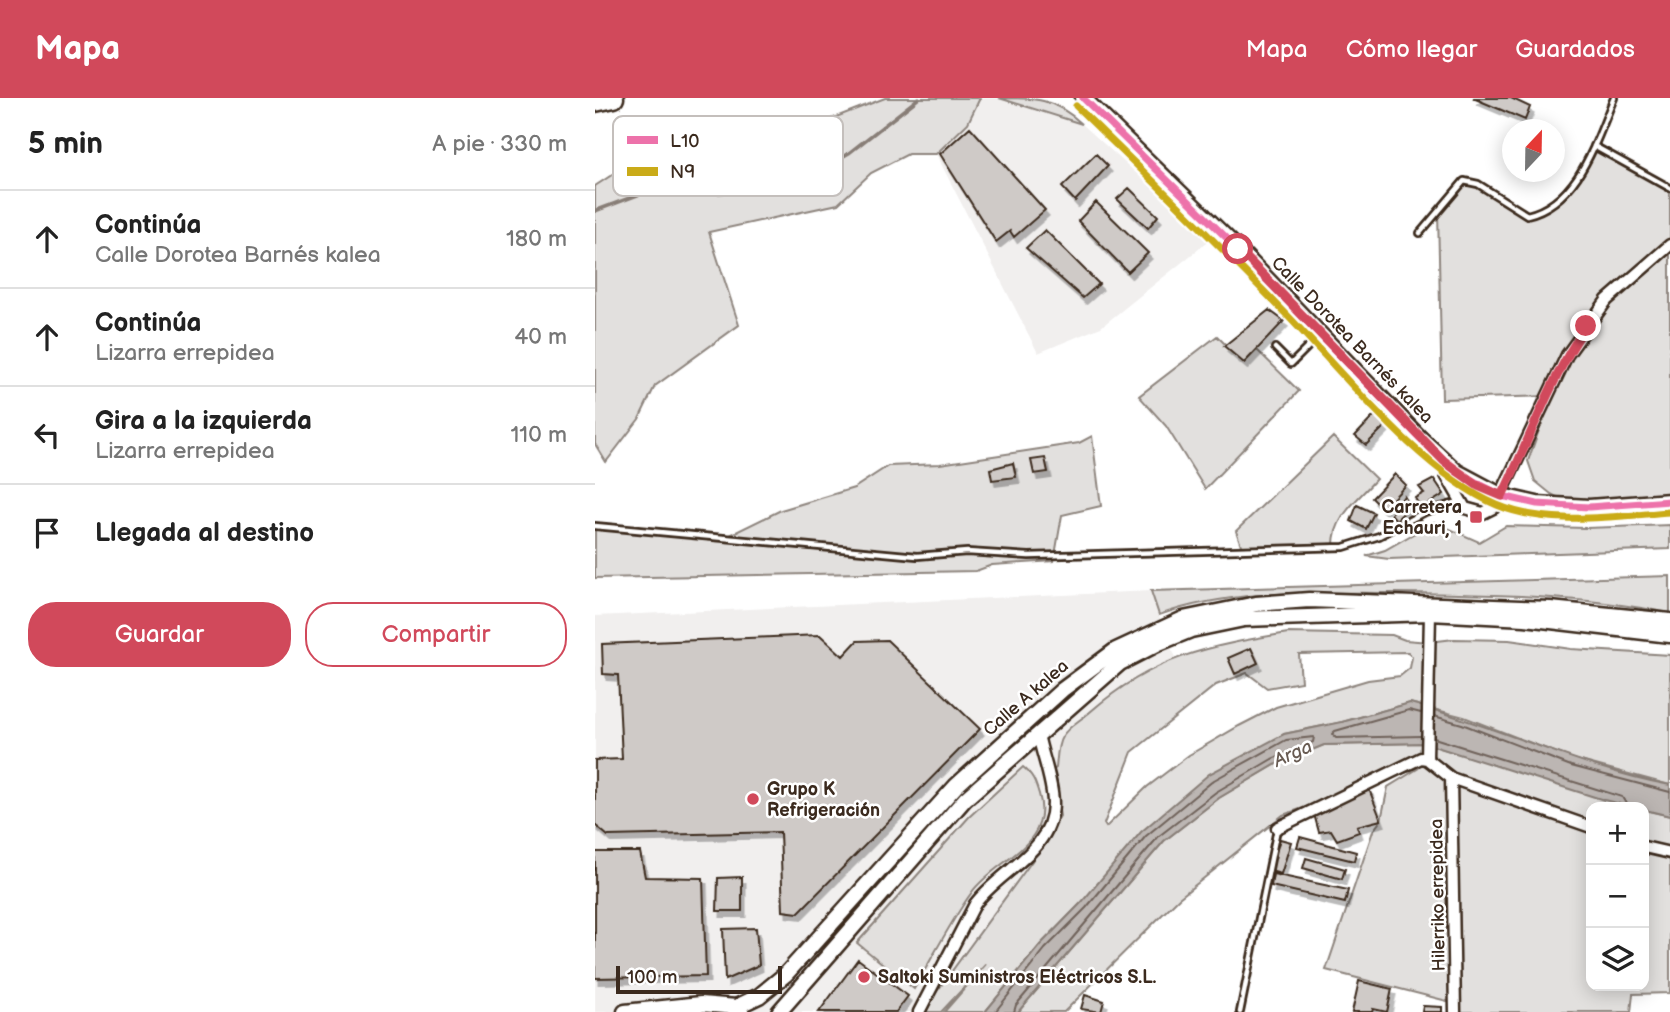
<!DOCTYPE html>
<html lang="es">
<meta charset="utf-8">
<style>
body{margin:0;font-family:"Balsamiq Sans",sans-serif;background:#f6f6f6;color:#222}
.controls{position:absolute;right:21px;bottom:21px;display:grid;overflow:hidden;border-radius:14px;box-shadow:0 4px 18px #0003}
.controls button{width:63px;height:63px;display:grid;place-items:center;padding:0;border:0;border-bottom:2px solid #e0e0e0;background:#fff;color:#222;font:35px sans-serif}
.compass{position:absolute;left:907px;top:21px;width:63px;height:63px;border-radius:50%;background:#fff;box-shadow:0 4px 18px #0003;rotate:22deg}
.scale{position:absolute;left:21px;bottom:18px;width:166px;box-sizing:border-box;padding-left:7px;border:4px solid #3b2a1e;border-top:0;font-size:19px;line-height:24px;white-space:nowrap;color:#3b2a1e;-webkit-text-stroke:5px #fff;paint-order:stroke}
.stop{position:absolute;width:21px;height:21px;margin:-16px;border:5px solid #d1495b;border-radius:50%;background:#fff}
.stop.end{background:#d1495b;border-color:#fff;box-shadow:0 2px 7px #0008}
.list{margin:0;padding:0;list-style:none}
h2{display:flex;justify-content:space-between;align-items:center;height:91px;margin:0;padding:0 28px;font-size:30px}
h2 small{font-size:23px;font-weight:400;color:#767676}
.list li{display:grid;grid-template-columns:46px 1fr auto;gap:21px;align-items:center;box-sizing:border-box;height:98px;padding:0 28px;border-top:2px solid #e0e0e0}
.list b{display:block;font-size:26px;white-space:nowrap}
.list p{margin:0;font-size:23px;white-space:nowrap;color:#767676}
.list em{font-size:23px;font-style:normal;color:#767676}
.actions{display:flex;gap:14px;padding:21px 28px}
.actions a{flex:1;padding:16px 0;border:2px solid #d1495b;border-radius:28px;text-align:center;font-size:24px;color:#d1495b}
.actions .main{background:#d1495b;color:#fff}
.icon{flex:none;width:38px;height:38px;fill:none;stroke:currentColor;stroke-width:2;stroke-linecap:round;stroke-linejoin:round}
.map{position:relative;flex:none;width:1075px;height:914px;overflow:hidden}
header{display:flex;align-items:center;gap:42px;box-sizing:border-box;height:98px;padding:0 35px;background:#d1495b;color:#fff}
header strong{font-size:33px}
nav{display:flex;gap:38px;margin-inline-start:auto;font-size:24px}
main{display:flex}
aside{flex:1;background:#fff}
.map>svg:first-child{display:block}
.built{fill:#f1efee}
.green{fill:#e2e0de;stroke:#8e857e;stroke-width:2;fill-rule:evenodd}
.water{fill:#bcb6b3;stroke:#887e77;stroke-width:2}
.lines{fill:none;stroke-linecap:round;stroke-linejoin:round}
.shore{stroke:#6f625a;stroke-width:2}
.stream{stroke:#887e77;stroke-width:3.5}
.building{fill:#cfcac7;stroke:#3b2a1e;stroke-width:2;filter:url(#shadow)}
.lane-casing{stroke:#3b2a1e;stroke-width:10}
.street-casing{stroke:#3b2a1e;stroke-width:15}
.secondary-casing{stroke:#3b2a1e;stroke-width:19}
.highway-casing{stroke:#3b2a1e;stroke-width:23}
.lane{stroke:#fff;stroke-width:4.5}
.street{stroke:#fff;stroke-width:10}
.secondary{stroke:#fff;stroke-width:14}
.highway{stroke:#fff;stroke-width:18}
.bus-1-casing{stroke:#fff;stroke-width:12}
.bus-2-casing{stroke:#fff;stroke-width:12}
.bus-1{stroke:#ed72aa;stroke-width:7}
.bus-2{stroke:#caab18;stroke-width:7}
.route{stroke:#d1495b;stroke-width:9}
.poi-dot{fill:#d1495b;stroke:#fff;stroke-width:2.5}
.labels{text-anchor:middle;dominant-baseline:central;stroke-width:5;stroke-linejoin:round;paint-order:stroke}
.street-label{font-size:18px;fill:#3b2a1e;stroke:#fff}
.poi-label{font-size:18px;font-weight:bold;fill:#3b2a1e;stroke:#fff;text-anchor:start}
.water-label{font-size:19px;font-style:italic;fill:#685b52;stroke:#fff}
.key{fill:#fff;stroke:#c4bfbc;stroke-width:2}
.key-label{font-size:19px;fill:#3b2a1e}
</style>
<header>
<strong>Mapa</strong>
<nav><a>Mapa</a><a>Cómo llegar</a><a>Guardados</a></nav>
</header>
<main>
<aside>
<h2>5 min<small>A pie · 330 m</small></h2>
<ul class="list">
<li><svg class="icon" aria-label="ahead" viewBox="0 0 24 24"><path d="M12 20V5M6 11l6-6 6 6"/></svg><div><b>Continúa</b><p>Calle Dorotea Barnés kalea</p></div><em>180 m</em></li>
<li><svg class="icon" aria-label="ahead" viewBox="0 0 24 24"><path d="M12 20V5M6 11l6-6 6 6"/></svg><div><b>Continúa</b><p>Lizarra errepidea</p></div><em>40 m</em></li>
<li><svg class="icon" aria-label="left" viewBox="0 0 24 24"><path d="M17 20v-9H6M10 6l-5 5 5 5"/></svg><div><b>Gira a la izquierda</b><p>Lizarra errepidea</p></div><em>110 m</em></li>
<li><svg class="icon" aria-label="arrive" viewBox="0 0 24 24"><path d="M6 21V4h12l-3 4 3 4H6"/></svg><div><b>Llegada al destino</b></div></li>
</ul>
<div class="actions"><a class="main">Guardar</a><a>Compartir</a></div>
</aside>
<div class="map">
<svg width="1075" height="914" viewBox="0 0 1075 914">
<defs>
<filter id="shadow"><feDropShadow dx="3.5" dy="6" stdDeviation="0" flood-color="#0004"/></filter>
</defs>
<rect width="100%" height="100%" fill="#fff"/>
<filter id="ink" filterUnits="userSpaceOnUse"><feTurbulence type="fractalNoise" baseFrequency=".0143" numOctaves="2"/><feDisplacementMap in="SourceGraphic" scale="14" xChannelSelector="R" yChannelSelector="G"/><feConvolveMatrix kernelMatrix="1 2 1 2 8 2 1 2 1" color-interpolation-filters="sRGB"/></filter>
<g filter="url(#ink)">
<path class="built" d="M385,0h19l83,26 128,116 -109,87 -63,26 -102,-199 32,-31z
M556,493l16,49 22,42 -62,42 -199,288h-333v-396z"/>
<path class="green" d="M290,0h95l-12,25 -32,31h-28l-37,19 -33,31 -129,28 30,93 -84,61 -16,33 -33,43 -11,-18v-258l23,-15 174,-37z
M404,0c38,0 55,0 83,26z
M999,48l76,41v315l-94,5 -25,-13 -16,-13 -7,-20 23,-65 -109,3 -4,-188 26,-30 14,3 49,31c32,-7 55,-41 67,-69z
M622,238l27,27 13,-13 42,41 -94,98 -39,-63 -27,-30z
M497,338l9,70 -39,9 -8,46 -62,4 -16,6 -381,7v-53l129,13 57,-28 73,-22 34,-22 52,-2 139,-21z
M738,339l43,42c-19,22 -43,38 -42,68l-91,4 -7,-20z
M839,424l45,20 27,-16 80,2 84,-3v24l-281,10 -23,-3 19,-6z
M1075,478v37c-90,-18 -183,-19 -275,-20 -78,0 -161,-5 -236,22l-8,-24z
M693,535l104,2 13,5 24,2 25,-3 55,1 62,9 99,6v130l-97,-26 -109,-42 -54,-14 -68,19 -58,12 -203,169 -41,42 -55,67h-41l42,-48 -45,48h-19l110,-151 28,-45 -8,-45 4,-3c1,-8 1,-24 6,-31 5,-10 20,-18 28,-25 64,-56 118,-66 198,-79zM813,554l4,5 -2,11 -10,8 -32,4 -92,27 -37,19 -50,29 -42,32 -41,40 -2,-3 28,-72 84,-67 31,-12 20,15 34,-6 -2,-28z
M829,645l210,64h-43v179h53v-135l11,4 -11,-8v-37l26,6v177l-37,1 -2,18h-176v-9l-129,-33 47,-139 8,-11 7,-33 31,-19 -136,47 -104,83 -115,114h-46l146,-171 55,-43 56,-33 49,-20z
M428,669c10,8 12,14 16,27 15,51 -43,65 -67,98 -22,30 -39,65 -58,97l-57,-46 112,-126z"/>
<path class="water" d="M815,605c88,23 170,65 260,82v31l-66,-16 -180,-57 -100,2 -49,20 -56,33 -55,43 -146,171h-33l55,-67 41,-42 60,-71 68,-58 75,-40 58,-12z"/>
<g class="lines">
<path class="shore" d="M839,618l28,8 109,42 99,26
M826,638l-85,2 -4,-4 3,-3 74,-21 12,3
M839,640l188,59 6,10
M400,914l50,-63 41,-41 60,-72 68,-56 72,-40 28,-3 -1,5 -41,17 -56,33 -57,44 -143,169 -2,7"/>
<path class="stream" d="M0,113l53,-20 69,2 52,-5 47,-16 33,-19 70,-55"/>
</g>
<path class="building" d="M878,0h38l19,9 -5,13z
M375,29l75,83 -31,27 -4,-6 -14,11 -56,-88z
M501,56l12,12 -33,35 -13,-14z
M534,90l29,28 -10,12 -31,-29z
M501,104l52,51 -20,19 -50,-51z
M450,132l54,54 -16,14 -57,-50z
M674,212l15,11 -40,42 -20,-17z
M780,317l11,10 -20,20 -11,-9z
M450,360l3,14 -14,2 -3,-14z
M418,365l3,14 -24,3 -2,-11z
M800,376l11,11 -23,24 -11,-11z
M839,381l10,15 -23,15 -6,-11 9,-5 -5,-6z
M809,398l7,10 -15,14 -5,-6z
M762,407l17,8 -8,16 -15,-8z
M225,537l23,21 14,-15 30,-1 93,89 -182,184 -15,-2 -3,-79 -172,4 -13,-11v-65l27,-1 -4,-84 -15,-1 -1,-30z
M656,550l7,15 -23,11 -7,-16z
M774,691l12,31 -24,6 2,6 -22,8 -6,-10 -12,2 -5,-18z
M705,739l56,15 -2,9 -57,-14z
M685,741l11,3 -10,32 -11,-3z
M0,754h45l5,25 58,1 3,98 -111,2z
M711,760l39,11 -3,10 -39,-11z
M678,776l75,16 -3,13 -74,-17z
M147,779v34h-25l1,-33z
M161,830l3,37 -34,15 -2,-51z
M263,861l50,37 -12,16h-77z
M764,883l33,8 -5,23 -14,-3 -1,3h-20z
M490,897l19,6 -3,11 -20,-3z
M828,908l19,1v5h-20z"/>
<g class="lines">
<g class="lane-casing">
<path id="lane" d="M999,48l76,42
M825,135l44,-52 14,3 49,31c52,-12 69,-75 87,-117
M680,250l16,16 27,-27
M0,428l322,30 50,-4 62,4 315,-9 35,-11 46,-24 34,-10
M645,914l37,-183"/>
</g>
<g class="street-casing">
<path id="street" d="M849,363l2,14 19,33 18,5 12,-6 72,-152 40,-55 63,-55
M832,661l3,-146
M856,680l4,234
M682,730l144,-70 6,1 24,19 140,49
M1049,749l26,6
M324,914l56,-108c25,-34 77,-52 78,-100 0,-23 -11,-48 -15,-70"/>
</g>
<g class="secondary-casing">
<path id="secondary" d="M488,0l155,151 182,189 37,34 45,24 35,8 52,3 81,-6
M141,909l23,-11 27,-22 170,-188 106,-96 54,-40 67,-31 73,-15 53,-4 241,9 120,12
M99,911l7,-5 35,3 5,4
M30,914l76,-8
M184,914l186,-213 155,-136 39,-20 32,-13 53,-11 186,-6 95,5 145,17"/>
</g>
<g class="highway-casing">
<path id="highway" d="M0,4l19,-4"/>
</g>
<use href="#lane" class="lane"/>
<use href="#street" class="street"/>
<use href="#secondary" class="secondary"/>
<use href="#highway" class="highway"/>
<g class="bus-1-casing">
<path id="bus-1" d="M488,0l155,151 182,189 37,34 45,24 35,8 52,3 81,-6"/>
</g>
<g class="bus-2-casing">
<path id="bus-2" d="M481,8c71,69 142,137 210,208 58,60 136,159 211,191 52,22 119,11 173,7"/>
</g>
<use href="#bus-1" class="bus-1"/>
<use href="#bus-2" class="bus-2"/>
</g>
</g>
<g class="lines" filter="url(#ink)">
<path class="route" d="M643,151l206,212 34,25 24,10c28,-57 48,-117 84,-170"/>
</g>
<g class="poi-dot">
<rect x="874" y="412" width="14" height="14" rx="3.5"/>
<circle cx="158" cy="701" r="7"/>
<circle cx="269" cy="879" r="7"/>
</g>
<g class="labels">
<g class="street-label">
<text transform="translate(757 242) rotate(46)">Calle Dorotea Barnés kalea</text>
<text transform="translate(431 600) rotate(-41)">Calle A kalea</text>
<text transform="translate(843 797) rotate(-91)">Hilerriko errepidea</text>
</g>
<g class="poi-label">
<text x="867" y="409" text-anchor="end">Carretera<tspan x="867" dy="21">Echauri, 1</tspan></text>
<text x="172" y="691">Grupo K<tspan x="172" dy="21">Refrigeración</tspan></text>
<text x="283" y="879">Saltoki Suministros Eléctricos S.L.</text>
</g>
<g class="water-label">
<text transform="translate(698 656) rotate(-24)">Arga</text>
</g>
</g>
<rect x="18" y="18" width="230" height="80" rx="10" class="key"/>
<rect x="32" y="38" width="31" height="8" fill="#ed72aa"/>
<rect x="32" y="69" width="31" height="9" fill="#caab18"/>
<g class="key-label">
<text x="75" y="49">L10</text>
<text x="75" y="80">N9</text>
</g>
</svg>
<div class="controls">
<button>+</button>
<button>−</button>
<button><svg class="icon" aria-label="layers" viewBox="0 0 24 24"><path d="M12 4l9 5-9 5-9-5zM3 14l9 5 9-5"/></svg></button>
</div>
<svg class="compass" viewBox="-18 -18 36 36"><path d="M0-13l5 13h-10z" fill="#e53935"/><path d="M0 13l5-13h-10z" fill="#767676"/></svg>
<div class="scale">100 m</div>
<div class="stop" style="left:643px;top:151px"></div>
<div class="stop end" style="left:991px;top:228px"></div>
</div>
</main>
